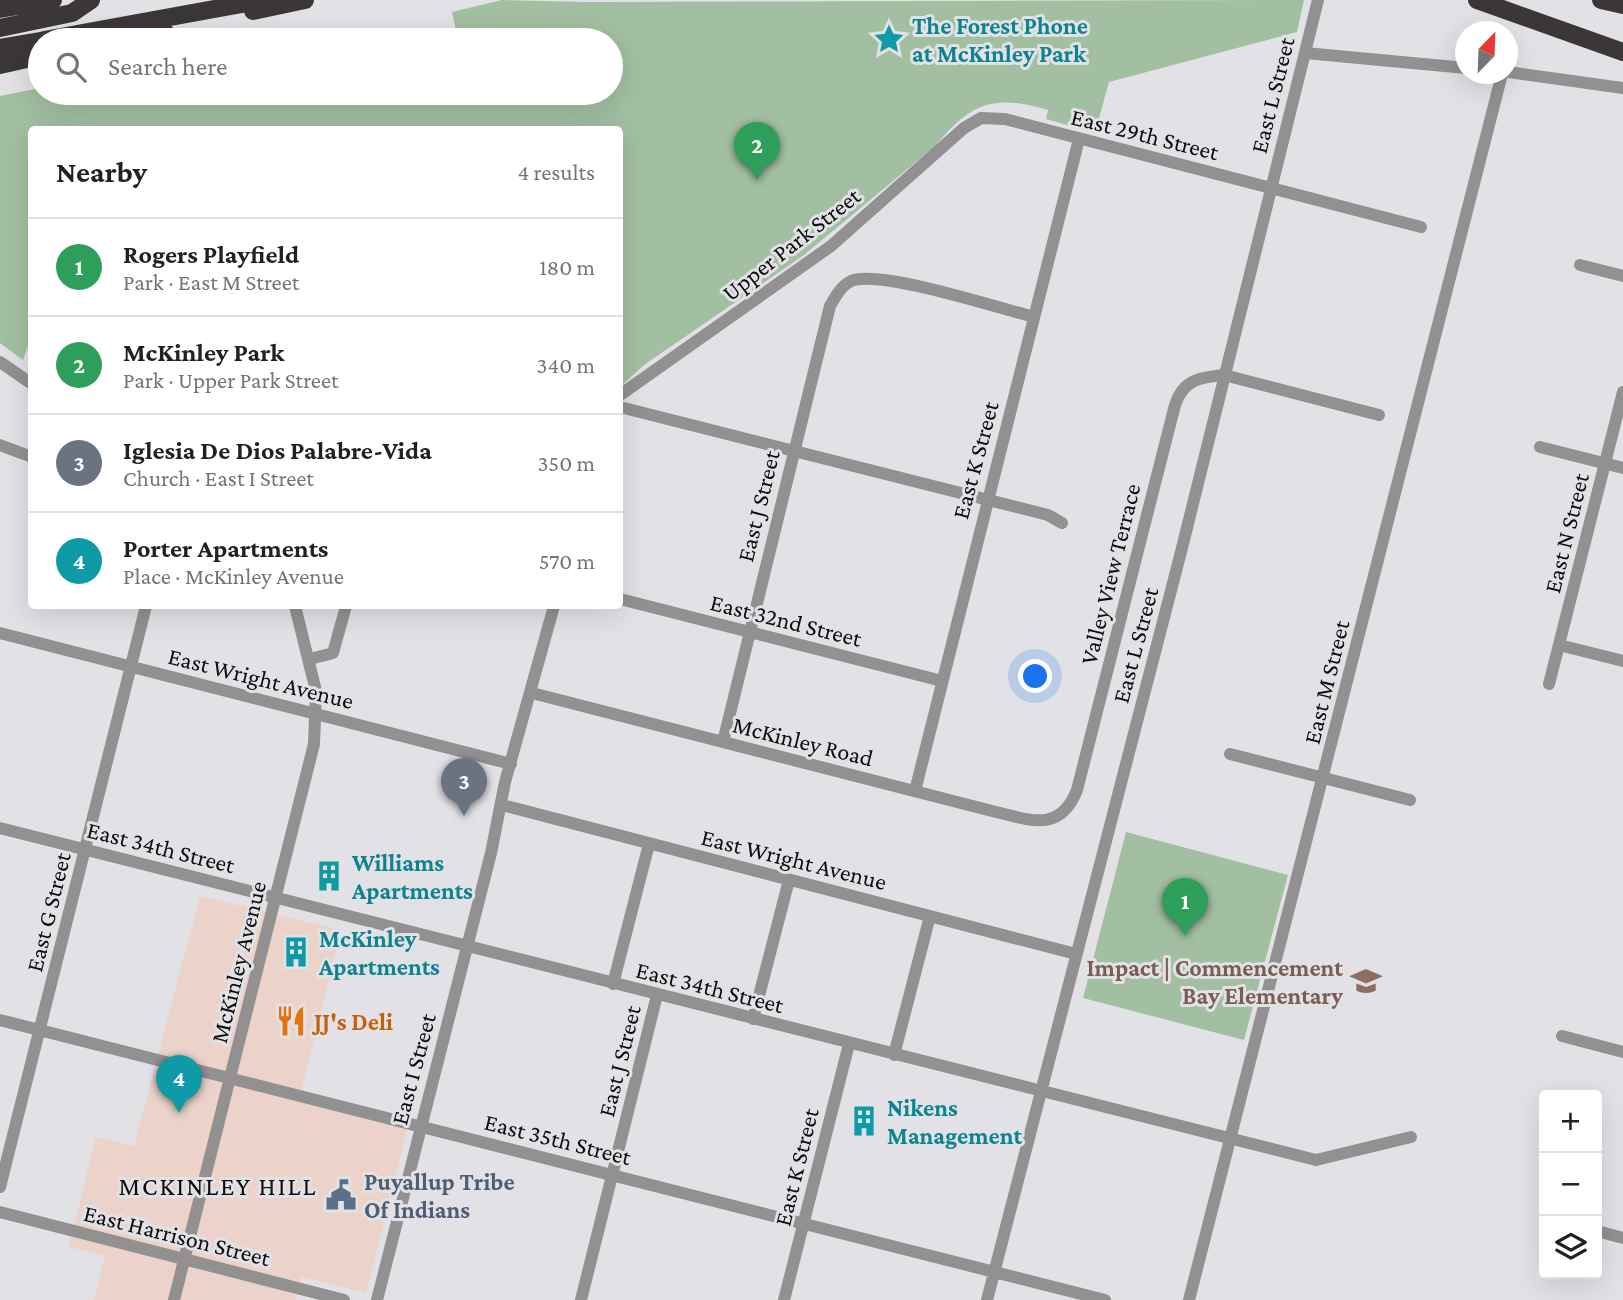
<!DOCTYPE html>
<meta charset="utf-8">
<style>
body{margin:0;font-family:"Crimson Pro",serif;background:#f2f2f2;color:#202124}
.controls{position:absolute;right:21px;bottom:21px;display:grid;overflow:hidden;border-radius:7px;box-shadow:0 7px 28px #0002}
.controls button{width:63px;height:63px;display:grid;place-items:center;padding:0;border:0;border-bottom:2px solid #e0e0e0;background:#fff;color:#202124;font:35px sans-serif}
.compass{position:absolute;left:1455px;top:21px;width:63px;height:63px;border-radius:50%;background:#fff;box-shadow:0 7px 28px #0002;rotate:23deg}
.you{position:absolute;left:1036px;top:677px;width:24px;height:24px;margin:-18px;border:5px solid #fff;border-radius:50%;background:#1a73e8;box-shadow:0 0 0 10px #1a73e833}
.badge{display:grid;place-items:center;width:46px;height:46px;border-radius:50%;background:#c73d76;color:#fff;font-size:23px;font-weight:700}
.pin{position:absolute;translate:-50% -58px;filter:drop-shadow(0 2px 4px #0008)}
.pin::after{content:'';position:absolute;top:37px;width:24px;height:21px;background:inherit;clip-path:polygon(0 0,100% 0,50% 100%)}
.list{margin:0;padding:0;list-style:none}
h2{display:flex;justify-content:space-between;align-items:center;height:91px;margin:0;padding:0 28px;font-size:30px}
h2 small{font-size:23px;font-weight:400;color:#757577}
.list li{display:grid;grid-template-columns:46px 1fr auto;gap:21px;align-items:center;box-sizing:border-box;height:98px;padding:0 28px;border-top:2px solid #e0e0e0}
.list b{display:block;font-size:26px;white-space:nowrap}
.list p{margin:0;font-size:23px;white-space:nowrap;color:#757577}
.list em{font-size:23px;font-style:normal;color:#757577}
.icon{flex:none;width:38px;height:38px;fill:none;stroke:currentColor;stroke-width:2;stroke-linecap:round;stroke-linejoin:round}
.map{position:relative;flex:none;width:1623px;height:1300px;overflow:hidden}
.search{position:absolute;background:#fff;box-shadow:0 7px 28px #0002;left:28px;top:28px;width:595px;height:77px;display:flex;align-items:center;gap:18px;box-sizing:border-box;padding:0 24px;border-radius:38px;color:#757577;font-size:26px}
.panel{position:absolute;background:#fff;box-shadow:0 7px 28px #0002;left:28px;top:126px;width:595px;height:483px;border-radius:7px}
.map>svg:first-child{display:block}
.commercial{fill:#ebd3ca}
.green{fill:#a2bfa1}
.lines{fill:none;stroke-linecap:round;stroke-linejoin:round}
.minor{stroke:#929090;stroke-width:12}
.highway{stroke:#3b3736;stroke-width:18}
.labels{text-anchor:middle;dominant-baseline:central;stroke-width:6;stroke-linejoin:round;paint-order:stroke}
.culture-label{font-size:24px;font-weight:bold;fill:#0d838f;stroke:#e2e2e6;text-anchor:start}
.street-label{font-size:24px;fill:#0d0d0e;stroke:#e2e2e6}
.education-label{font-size:24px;font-weight:bold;fill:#785e54;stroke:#e2e2e6;text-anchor:end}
.food-label{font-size:24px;font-weight:bold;fill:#c56008;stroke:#e2e2e6;text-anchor:start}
.service-label{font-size:24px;font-weight:bold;fill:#4e5e75;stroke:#e2e2e6;text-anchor:start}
.neighbourhood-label{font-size:26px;letter-spacing:2px;fill:#0d0d0e;stroke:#e2e2e6}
</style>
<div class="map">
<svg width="1623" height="1300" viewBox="0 0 1623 1300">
<rect width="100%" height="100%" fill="#e2e2e6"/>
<path class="commercial" d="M200,896l141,34 -42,172 108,27 -41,164 -64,-16 -6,23h-202l11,-44 -36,-9 27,-110 38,9z"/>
<path class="green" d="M502,0l84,2 718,-2 -7,32 -188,50 -14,51 -49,-14 2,-9c-56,-16 -76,-8 -114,37l-130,108 -160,110 -24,22v-257h-588l-1,207 -8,23 -23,-17v-247l40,-8v5h146l19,3 17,-3h389v-53h-153l-6,-28z
M1126,832l162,43 -44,165 -161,-42z"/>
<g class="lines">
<path class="minor" d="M1305,53l161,15
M1508,72l115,16
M1580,265l43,11
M0,362l32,22
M620,395l211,-149 133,-118 17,-10 24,1 416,108
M620,407l428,108 14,8
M0,445l32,12
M1540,447l83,21
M620,599l322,82
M0,633l511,131
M1559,645l64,16
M310,659l23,-6 13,-47
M1549,684l74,-292
M532,693l464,119c34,8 64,21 81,-22l98,-385c8,-25 25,-28 49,-30l155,40
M723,742l107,-436c5,-9 11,-20 21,-25 28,-12 147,27 183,36
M1230,754l180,46
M915,791l164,-652
M502,805l574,149
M0,828l1316,332 95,-23
M613,984l36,-140
M753,1019l36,-139
M0,1020l1105,280
M1562,1036l61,16
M894,1055l36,-139
M0,1187l146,-581
M0,1212l344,88
M1597,1231l26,7
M174,1300l140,-556 2,-53 -21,-85
M377,1300l114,-447 14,-71 49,-176
M581,1300l76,-305
M784,1300l65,-256
M987,1300l194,-748 137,-552
M1189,1300l313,-1226"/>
<path class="highway" d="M1477,0l146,52
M1601,0l22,5
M0,9l53,-9
M253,11l52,-11
M0,28l72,-15 19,-13
M44,40l220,-40
M117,40l47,-10
M0,48l40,-7
M0,65l40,-9"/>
</g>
<defs>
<g id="sight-bare" transform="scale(2.415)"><path d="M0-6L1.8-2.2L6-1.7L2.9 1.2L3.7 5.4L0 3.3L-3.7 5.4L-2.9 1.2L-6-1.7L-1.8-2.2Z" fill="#0f9aa8" stroke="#e2e2e6" stroke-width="2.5" paint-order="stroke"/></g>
<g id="building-bare" transform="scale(2.415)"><path d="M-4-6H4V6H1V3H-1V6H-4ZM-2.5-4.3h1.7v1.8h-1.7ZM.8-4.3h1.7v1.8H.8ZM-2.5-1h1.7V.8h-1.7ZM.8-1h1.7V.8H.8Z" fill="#0f9aa8" stroke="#e2e2e6" stroke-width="2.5" paint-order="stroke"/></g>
<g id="school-bare" transform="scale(2.415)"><path d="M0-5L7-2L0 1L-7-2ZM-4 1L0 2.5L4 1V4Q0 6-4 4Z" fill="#8d6e63" stroke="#e2e2e6" stroke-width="2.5" paint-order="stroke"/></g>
<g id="restaurant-bare" transform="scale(2.415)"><path d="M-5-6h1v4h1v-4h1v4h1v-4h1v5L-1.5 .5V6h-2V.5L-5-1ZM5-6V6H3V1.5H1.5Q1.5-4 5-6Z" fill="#e8710a" stroke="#e2e2e6" stroke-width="2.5" paint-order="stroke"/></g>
<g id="civic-bare" transform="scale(2.415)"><path d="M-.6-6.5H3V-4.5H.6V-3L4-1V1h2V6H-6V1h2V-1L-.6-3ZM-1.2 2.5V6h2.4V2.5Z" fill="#5c6f8a" stroke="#e2e2e6" stroke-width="2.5" paint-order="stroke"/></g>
</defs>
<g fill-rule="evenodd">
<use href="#sight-bare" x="889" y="39"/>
<use href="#building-bare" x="329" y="876"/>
<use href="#building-bare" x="296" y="952"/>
<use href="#school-bare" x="1366" y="981"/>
<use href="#restaurant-bare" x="291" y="1021"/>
<use href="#building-bare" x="864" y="1121"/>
<use href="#civic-bare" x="341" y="1195"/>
</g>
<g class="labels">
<g class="culture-label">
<text x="912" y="25">The Forest Phone<tspan x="912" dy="28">at McKinley Park</tspan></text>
<text x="352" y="862">Williams<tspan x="352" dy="28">Apartments</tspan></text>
<text x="319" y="938">McKinley<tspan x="319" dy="28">Apartments</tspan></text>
<text x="887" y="1107">Nikens<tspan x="887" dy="28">Management</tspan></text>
</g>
<g class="street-label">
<text transform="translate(1272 95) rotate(-76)">East L Street</text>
<text transform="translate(1145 134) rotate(14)">East 29th Street</text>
<text transform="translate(791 244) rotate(-38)">Upper Park Street</text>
<text transform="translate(975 460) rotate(-75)">East K Street</text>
<text transform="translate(758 506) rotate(-76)">East J Street</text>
<text transform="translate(1566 533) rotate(-76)">East N Street</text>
<text transform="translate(1110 574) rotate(-76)">Valley View Terrace</text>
<text transform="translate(786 620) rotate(14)">East 32nd Street</text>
<text transform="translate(1135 645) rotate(-75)">East L Street</text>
<text transform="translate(261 678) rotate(14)">East Wright Avenue</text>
<text transform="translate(1326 682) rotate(-76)">East M Street</text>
<text transform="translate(803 741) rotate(14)">McKinley Road</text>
<text transform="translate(161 847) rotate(14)">East 34th Street</text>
<text transform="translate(794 859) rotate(14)">East Wright Avenue</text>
<text transform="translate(48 912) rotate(-76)">East G Street</text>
<text transform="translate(238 962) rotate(-76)">McKinley Avenue</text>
<text transform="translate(710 987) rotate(14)">East 34th Street</text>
<text transform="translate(619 1061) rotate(-76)">East J Street</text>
<text transform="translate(413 1069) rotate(-75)">East I Street</text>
<text transform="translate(558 1139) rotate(14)">East 35th Street</text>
<text transform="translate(796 1167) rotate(-76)">East K Street</text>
<text transform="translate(177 1235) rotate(14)">East Harrison Street</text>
</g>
<g class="education-label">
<text x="1343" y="967">Impact | Commencement<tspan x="1343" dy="28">Bay Elementary</tspan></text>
</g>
<g class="food-label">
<text x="314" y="1021">JJ's Deli</text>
</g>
<g class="service-label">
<text x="364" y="1181">Puyallup Tribe<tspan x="364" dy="28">Of Indians</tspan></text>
</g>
<g class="neighbourhood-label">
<text x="218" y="1186">MCKINLEY HILL</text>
</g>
</g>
</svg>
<div class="controls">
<button>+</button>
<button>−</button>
<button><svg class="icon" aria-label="layers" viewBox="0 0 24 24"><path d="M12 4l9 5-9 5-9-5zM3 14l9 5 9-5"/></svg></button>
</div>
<svg class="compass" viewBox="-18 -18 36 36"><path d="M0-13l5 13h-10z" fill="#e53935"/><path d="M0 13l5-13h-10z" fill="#757577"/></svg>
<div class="you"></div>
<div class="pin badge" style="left:1185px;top:936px;background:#2e9e5b">1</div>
<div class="pin badge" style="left:757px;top:180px;background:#2e9e5b">2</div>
<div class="pin badge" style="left:464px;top:816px;background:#6b7280">3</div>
<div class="pin badge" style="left:179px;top:1113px;background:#0f9aa8">4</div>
<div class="search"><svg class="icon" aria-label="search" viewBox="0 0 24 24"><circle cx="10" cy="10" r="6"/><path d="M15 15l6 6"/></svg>Search here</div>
<section class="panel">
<h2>Nearby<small>4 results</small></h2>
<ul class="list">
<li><span class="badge" style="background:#2e9e5b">1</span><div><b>Rogers Playfield</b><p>Park · East M Street</p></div><em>180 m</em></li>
<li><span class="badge" style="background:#2e9e5b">2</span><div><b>McKinley Park</b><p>Park · Upper Park Street</p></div><em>340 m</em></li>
<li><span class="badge" style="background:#6b7280">3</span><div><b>Iglesia De Dios Palabre-Vida</b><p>Church · East I Street</p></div><em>350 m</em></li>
<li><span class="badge" style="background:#0f9aa8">4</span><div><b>Porter Apartments</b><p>Place · McKinley Avenue</p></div><em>570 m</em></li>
</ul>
</section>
</div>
